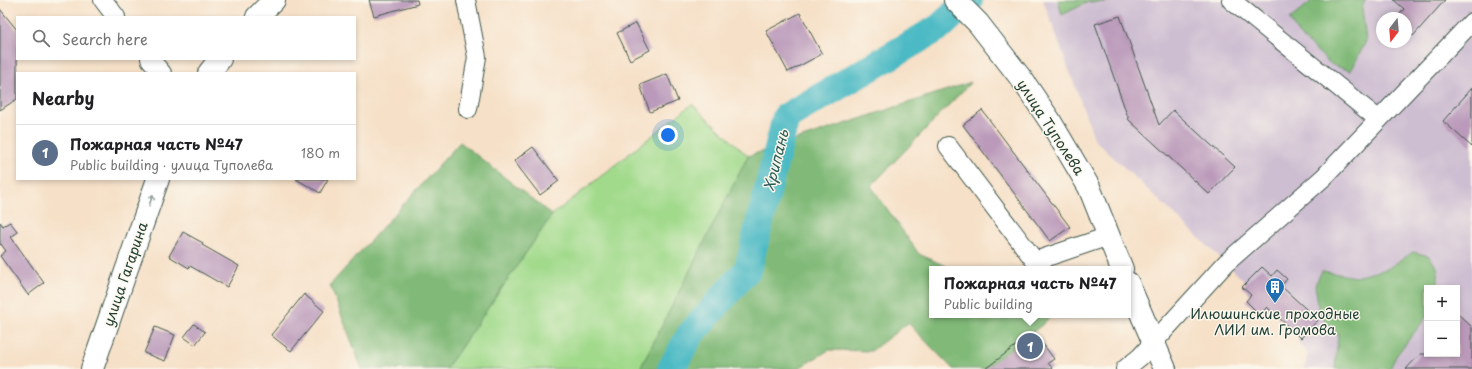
<!DOCTYPE html>
<meta charset="utf-8">
<style>
body{margin:0;font-family:"Playpen Sans",sans-serif;background:#f2f2f2;color:#202124}
.controls{position:absolute;right:12px;bottom:12px;display:grid;overflow:hidden;border-radius:0px;box-shadow:0 2px 6px #0003}
.controls button{width:36px;height:36px;display:grid;place-items:center;padding:0;border:0;border-bottom:1px solid #e0e0e0;background:#fff;color:#202124;font:20px sans-serif}
.compass{position:absolute;left:1376px;top:12px;width:36px;height:36px;border-radius:50%;background:#fff;box-shadow:0 2px 6px #0003;rotate:196deg}
.you{position:absolute;left:668px;top:135px;width:14px;height:14px;margin:-10px;border:3px solid #fff;border-radius:50%;background:#1a73e8;box-shadow:0 0 0 6px #1a73e833}
.badge{display:grid;place-items:center;width:26px;height:26px;border-radius:50%;background:#1a73e8;color:#fff;font-size:13px;font-weight:700}
.pin{position:absolute;translate:-50% -50%;border:2px solid #fff;box-shadow:0 1px 4px #0006}
.popup{position:absolute;left:929px;top:266px;width:202px;height:52px;box-sizing:border-box;display:grid;place-content:center;border-radius:0px;background:#fff;filter:drop-shadow(0 1px 3px #0005);font-size:13px;white-space:nowrap;color:#757577}
.popup b{font-size:15px;color:#202124}
.popup::after{content:'';position:absolute;left:50%;top:100%;margin-left:-8px;border:8px solid transparent;border-top-color:#fff}
.list{margin:0;padding:0;list-style:none}
h2{display:flex;justify-content:space-between;align-items:center;height:52px;margin:0;padding:0 16px;font-size:17px}
h2 small{font-size:13px;font-weight:400;color:#757577}
.list li{display:grid;grid-template-columns:26px 1fr auto;gap:12px;align-items:center;box-sizing:border-box;height:56px;padding:0 16px;border-top:1px solid #e0e0e0}
.list b{display:block;font-size:15px;white-space:nowrap}
.list p{margin:0;font-size:13px;white-space:nowrap;color:#757577}
.list em{font-size:13px;font-style:normal;color:#757577}
.icon{flex:none;width:22px;height:22px;fill:none;stroke:currentColor;stroke-width:2;stroke-linecap:round;stroke-linejoin:round}
.map{position:relative;flex:none;width:1472px;height:369px;overflow:hidden}
.search{position:absolute;background:#fff;box-shadow:0 2px 6px #0003;left:16px;top:16px;width:340px;height:44px;display:flex;align-items:center;gap:10px;box-sizing:border-box;padding:0 14px;border-radius:0px;color:#757577;font-size:15px}
.panel{position:absolute;background:#fff;box-shadow:0 2px 6px #0003;left:16px;top:72px;width:340px;height:108px;border-radius:0px}
.map>svg:first-child{display:block}
.industrial{fill:#cebed1;fill-rule:evenodd}
.green{fill:#a2da8c;stroke:#608c60}
.forest{fill:#81ba78;stroke:#507c56}
.lines{fill:none;stroke-linecap:round;stroke-linejoin:round}
.river{stroke:#4cbac4;stroke-width:28}
.building{fill:#ba99ba}
.minor-casing{stroke:#3f554a;stroke-width:20}
.major-casing{stroke:#3f554a;stroke-width:24}
.minor{stroke:#fff;stroke-width:18}
.major{stroke:#fff;stroke-width:22}
.oneway{stroke:#8f9e9a}
.labels{text-anchor:middle;dominant-baseline:central;stroke-width:3;stroke-linejoin:round;paint-order:stroke}
.street-label{font-size:14px;fill:#1f3d34;stroke:#fbf7ec}
.poi-label{font-size:14px;fill:#1f3d34;stroke:#fbf7ec}
.water-label{font-size:15px;font-style:italic;fill:#2a5c58;stroke:#fbf7ec}
</style>
<div class="map">
<svg width="1472" height="369" viewBox="0 0 1472 369">
<rect width="100%" height="100%" fill="#fbf7ec"/>
<filter id="ink" filterUnits="userSpaceOnUse"><feTurbulence type="fractalNoise" baseFrequency=".025" numOctaves="2"/><feDisplacementMap in="SourceGraphic" scale="8" xChannelSelector="R" yChannelSelector="G"/><feConvolveMatrix kernelMatrix="1 2 1 2 8 2 1 2 1" color-interpolation-filters="sRGB"/></filter>
<filter id="wash" filterUnits="userSpaceOnUse"><feTurbulence type="fractalNoise" baseFrequency=".012" numOctaves="4" result="noise"/><feDisplacementMap in="SourceGraphic" scale="16" xChannelSelector="R" yChannelSelector="G"/><feGaussianBlur stdDeviation="0.9" result="paint"/><feColorMatrix in="noise" values="0 0 0 0 0 0 0 0 0 0 0 0 0 0 0 0 0 1.4 0 .05"/><feComposite in="paint" operator="in"/></filter>
<g filter="url(#wash)">
<rect width="100%" height="100%" fill="#f6e0c7"/>
<path class="industrial" d="M1043,0h429v369h-168l4,-15 -11,-12 3,-5 -33,-30 -7,8 -14,-14 5,-6 -9,-8 4,-4 -17,-17 -134,-126zM1382,18h24v24h-24zM1427,288h30v66h-30z"/>
<path class="green" d="M692,104l56,52 -108,213h-194l106,-154z"/>
<path class="forest" d="M1058,0h48l-1,2h-17l-26,13z
M1313,0h52l-3,9 4,32 -15,30 -19,-6 -34,-31 -8,-15z
M971,82l-100,104 48,68 33,15h-20v46h120l-10,10 -58,44h-31l-45,-46 -37,28 -42,-1 -32,19h-157l108,-213z
M460,142l92,73 -106,154h-84l-32,-84z
M1413,252l16,4 9,13v19h-11v28l-31,40 -6,13h-55l3,-35 -18,-18 -5,-31 7,-14 33,6 32,-8z"/>
<g class="lines">
<path class="river" d="M671,369l19,-34 58,-66 38,-152 154,-90 29,-27"/>
</g>
<g id="blocks">
<path class="building" d="M369,0h48l1,4 -44,12z
M1394,0h51l-32,36 -7,-6v-12h-9l7,-9z
M0,9l17,21v69l-17,11z
M800,13l22,41 -34,18 -22,-41z
M1120,16l39,109 14,-15 62,57 -26,27 -80,-74 -34,-96z
M636,23l14,27 -20,10 -13,-27z
M667,74l11,27 -28,11 -10,-27z
M1472,88v59l-29,-26z
M982,110l88,117 -20,14 -87,-116z
M533,147l26,34 -19,14 -26,-34z
M296,179h32l-8,14z
M0,222l3,4 7,-4 8,10 -7,5 33,46 -16,12 -28,-39 6,-5 -5,-7 -1,1z
M183,232l20,11 -1,2 37,21 -12,21 -37,-21 -1,2 -20,-12z
M1262,267l10,9 5,-6 10,9 -6,7 37,34 -17,18 -34,-31 -7,8 -14,-14 5,-6 -9,-8z
M304,294l20,17 -33,40 -20,-16z
M1457,313l15,14v42h-66l14,-15h37z
M194,324l11,8 -10,13 -11,-8z
M155,327l20,8 -10,26 -21,-8z
M1034,332l20,27 -6,4 5,6h-68z"/>
</g>
</g>
<g filter="url(#ink)">
<use href="#blocks" fill-opacity="0" stroke="#3f554a" stroke-width="1"/>
<g class="lines">
<g class="minor-casing">
<path id="minor" d="M103,0l13,17
M466,0l11,57 -9,52
M1231,0l147,119
M150,59l12,14
M948,146l87,115 74,-25
M1125,369l15,-12 86,-94 98,-86 148,-155"/>
</g>
<g class="major-casing">
<path id="major" d="M955,0l23,23 45,58 27,40 39,66 33,82
M257,17l17,-17
M209,73l11,-14
M1128,283l37,86
M92,369l66,-190"/>
</g>
<use href="#minor" class="minor"/>
<use href="#major" class="major"/>
</g>
<defs><path id="oneway-shaft" d="M-6 0H5M1.5-3L5.5 0L1.5 3" fill="none" stroke-width="1.6" stroke-linecap="round" stroke-linejoin="round"/></defs>
<use class="oneway" href="#oneway-shaft" transform="translate(151 200) rotate(-71)"/>
</g>
<defs>
<g id="building-pin" transform="scale(1)"><path d="M0 17L-7.5 6A9.5 9.5 0 1 1 7.5 6Z" fill="#1f6fb2" stroke="#fbf7ec"/><path d="M-4-6H4V6H1V3H-1V6H-4ZM-2.5-4.3h1.7v1.8h-1.7ZM.8-4.3h1.7v1.8H.8ZM-2.5-1h1.7V.8h-1.7ZM.8-1h1.7V.8H.8Z" fill="#fff"/></g>
</defs>
<g fill-rule="evenodd">
<use href="#building-pin" x="1275" y="287"/>
</g>
<g class="labels">
<g class="street-label">
<text transform="translate(1051 127) rotate(57)">улица Туполева</text>
<text transform="translate(125 274) rotate(-71)">улица Гагарина</text>
</g>
<g class="poi-label">
<text x="1275" y="313">Илюшинские проходные<tspan x="1275" dy="16">ЛИИ им. Громова</tspan></text>
</g>
<g class="water-label">
<text transform="translate(775 160) rotate(-76)">Хрипань</text>
</g>
</g>
</svg>
<div class="controls">
<button>+</button>
<button>−</button>
</div>
<svg class="compass" viewBox="-18 -18 36 36"><path d="M0-13l5 13h-10z" fill="#e53935"/><path d="M0 13l5-13h-10z" fill="#757577"/></svg>
<div class="you"></div>
<div class="pin badge" style="left:1030px;top:346px;background:#5c6f8a">1</div>
<div class="popup"><b>Пожарная часть №47</b>Public building</div>
<div class="search"><svg class="icon" aria-label="search" viewBox="0 0 24 24"><circle cx="10" cy="10" r="6"/><path d="M15 15l6 6"/></svg>Search here</div>
<section class="panel">
<h2>Nearby<small></small></h2>
<ul class="list">
<li><span class="badge" style="background:#5c6f8a">1</span><div><b>Пожарная часть №47</b><p>Public building · улица Туполева</p></div><em>180 m</em></li>
</ul>
</section>
</div>
